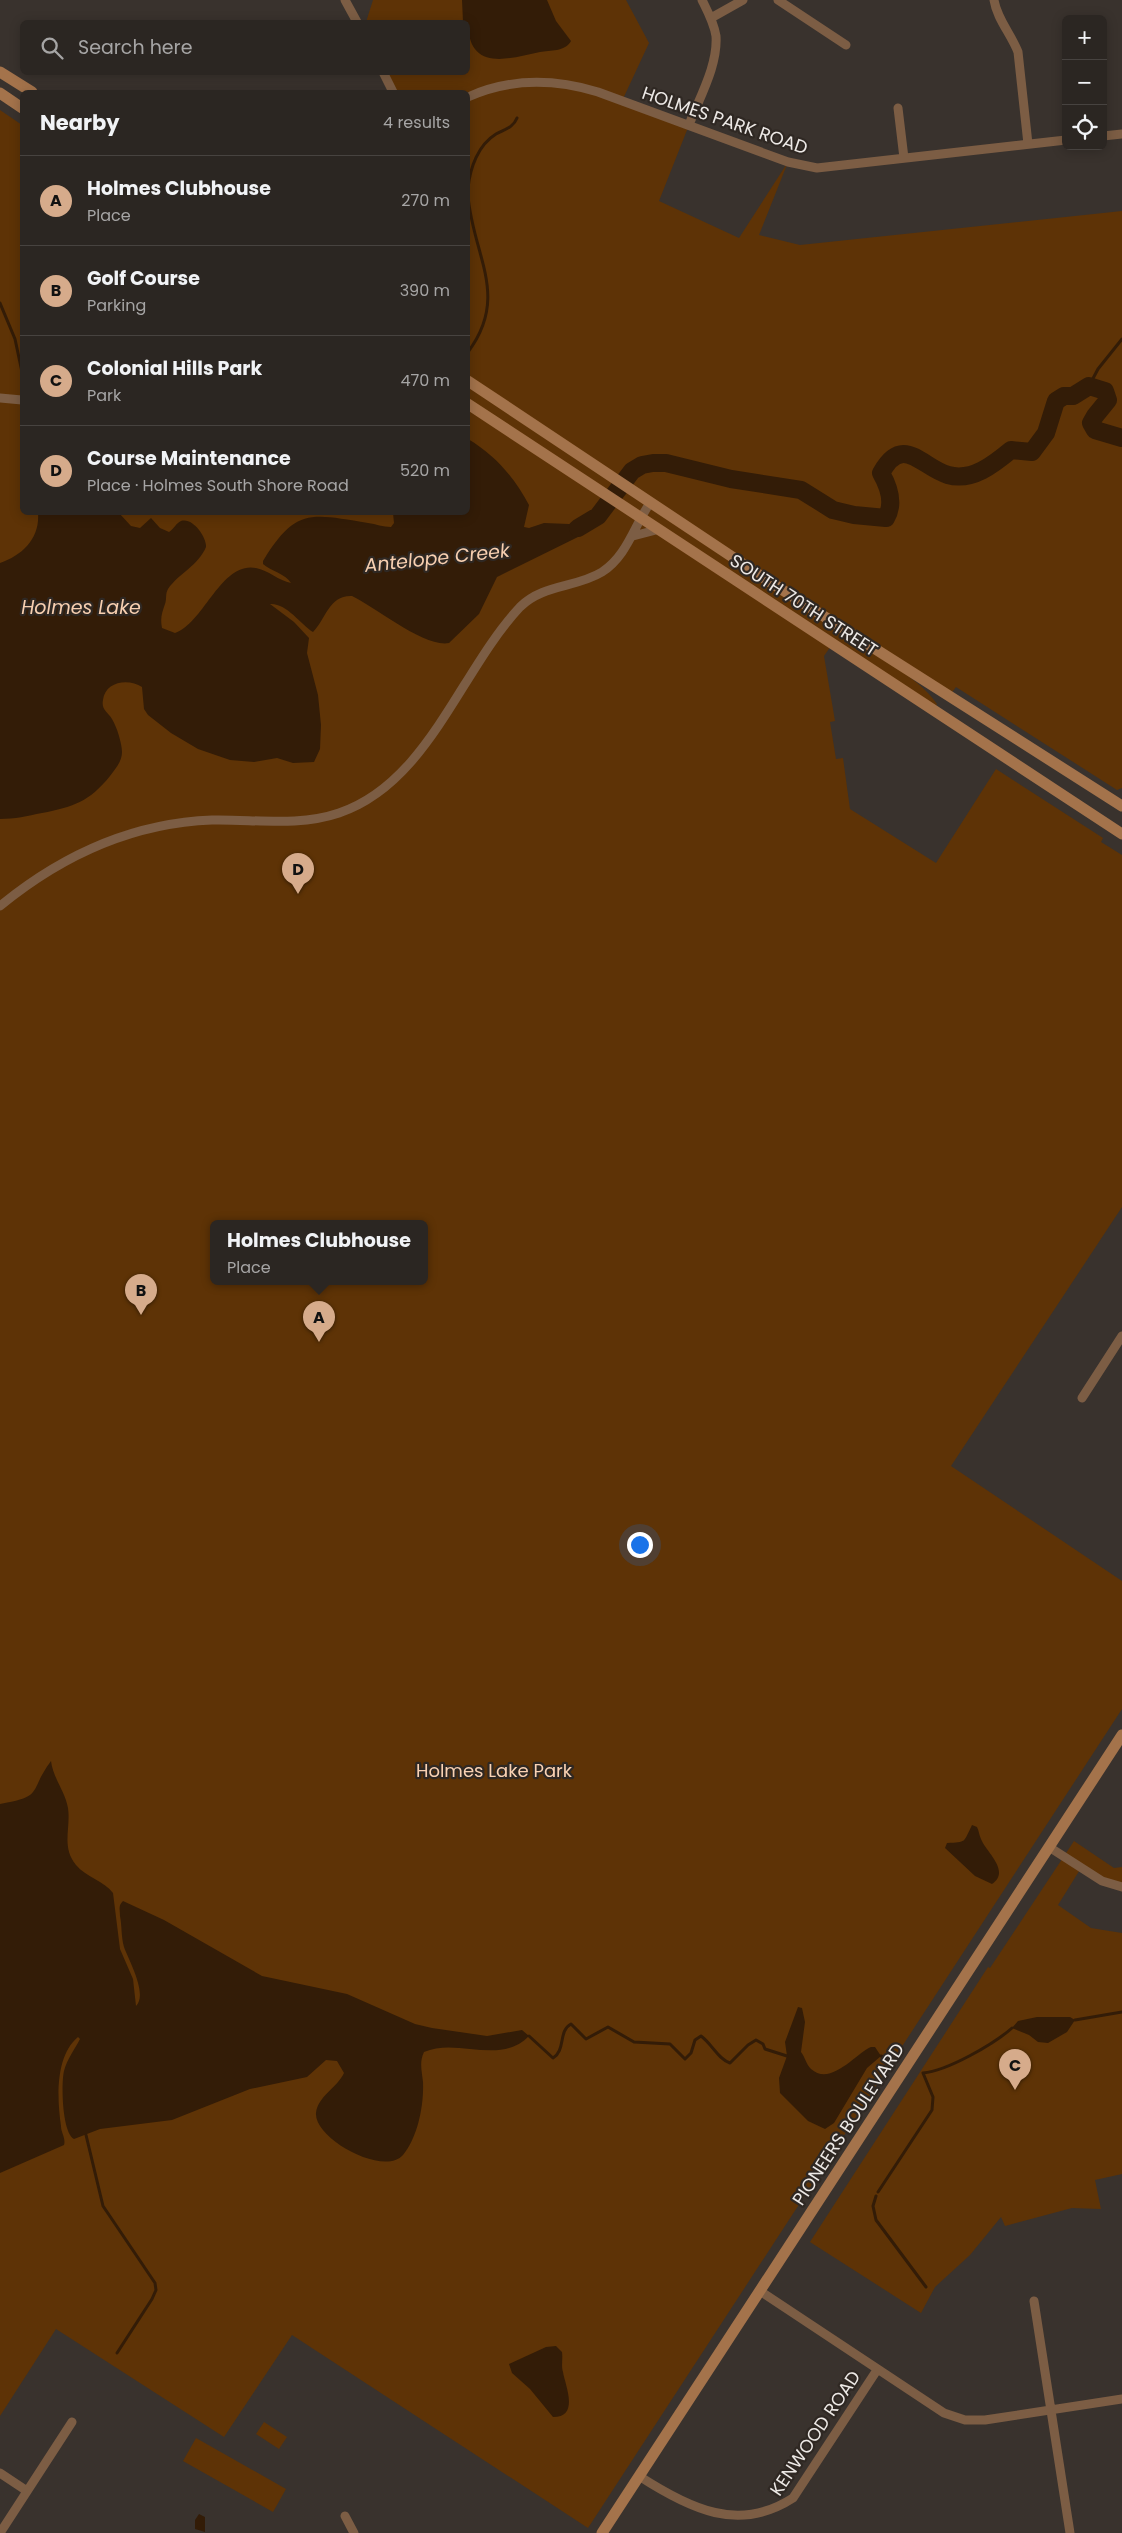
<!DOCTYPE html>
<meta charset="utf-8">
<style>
body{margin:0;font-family:Poppins,sans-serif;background:#37322f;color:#f1f3f6}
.controls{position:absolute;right:15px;top:15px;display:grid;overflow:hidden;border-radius:8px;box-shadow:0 2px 12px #0003}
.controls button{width:45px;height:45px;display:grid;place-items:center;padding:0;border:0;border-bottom:1px solid #474340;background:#2b2622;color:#f1f3f6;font:25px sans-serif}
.you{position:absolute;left:639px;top:1544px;width:18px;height:18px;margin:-12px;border:4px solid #fff;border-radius:50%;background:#1a73e8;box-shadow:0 0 0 8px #1a73e833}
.badge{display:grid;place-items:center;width:32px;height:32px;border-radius:50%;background:#d6ab8b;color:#111;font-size:16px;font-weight:700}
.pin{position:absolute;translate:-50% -41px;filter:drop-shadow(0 1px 2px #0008)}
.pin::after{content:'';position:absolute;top:26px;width:18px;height:15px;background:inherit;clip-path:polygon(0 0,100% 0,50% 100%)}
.popup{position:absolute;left:210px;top:1220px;width:218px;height:65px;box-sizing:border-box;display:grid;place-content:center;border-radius:8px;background:#2b2622;filter:drop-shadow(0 1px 4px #0005);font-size:16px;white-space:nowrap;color:#a6a5a5}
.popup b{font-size:19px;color:#f1f3f6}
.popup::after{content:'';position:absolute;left:50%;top:100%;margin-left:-10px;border:10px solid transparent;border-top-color:#2b2622}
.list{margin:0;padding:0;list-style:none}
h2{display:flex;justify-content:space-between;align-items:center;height:65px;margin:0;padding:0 20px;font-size:21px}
h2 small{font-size:16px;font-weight:400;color:#a6a5a5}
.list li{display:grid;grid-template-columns:32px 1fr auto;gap:15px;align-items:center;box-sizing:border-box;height:90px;padding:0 20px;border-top:1px solid #474340}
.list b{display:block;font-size:19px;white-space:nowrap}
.list p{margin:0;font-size:16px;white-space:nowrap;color:#a6a5a5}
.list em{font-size:16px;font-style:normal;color:#a6a5a5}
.icon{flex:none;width:28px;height:28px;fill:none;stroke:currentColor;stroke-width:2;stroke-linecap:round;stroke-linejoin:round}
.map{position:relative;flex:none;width:1122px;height:2533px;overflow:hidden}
.search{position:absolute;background:#2b2622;box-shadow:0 2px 12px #0003;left:20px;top:20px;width:450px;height:55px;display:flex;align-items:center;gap:12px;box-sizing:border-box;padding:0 18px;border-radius:8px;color:#a6a5a5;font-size:19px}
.panel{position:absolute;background:#2b2622;box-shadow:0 2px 12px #0003;left:20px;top:90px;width:450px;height:425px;border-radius:8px}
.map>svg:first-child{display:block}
.green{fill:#5e3306;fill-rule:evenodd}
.water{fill:#331c07}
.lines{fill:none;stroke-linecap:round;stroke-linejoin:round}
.stream{stroke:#331c07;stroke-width:3}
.river{stroke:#331c07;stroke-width:18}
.street{stroke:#7c5d44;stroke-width:9}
.secondary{stroke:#a4734b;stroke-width:11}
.labels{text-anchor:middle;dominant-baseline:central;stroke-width:4.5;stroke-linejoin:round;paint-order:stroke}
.street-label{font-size:18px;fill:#ede9e6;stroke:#2f2823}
.park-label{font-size:18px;fill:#fad2b3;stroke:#2f2823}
.water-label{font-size:19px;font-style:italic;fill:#f7cfb0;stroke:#2f2823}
</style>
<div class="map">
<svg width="1122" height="2533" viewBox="0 0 1122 2533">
<rect width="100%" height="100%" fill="#39322d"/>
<path class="green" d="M373,0h253l23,43 -27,58 67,24 -30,76 80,37 49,-76 -29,73 41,10 322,-34v577l-5,2 -161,-103 -6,8 -107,-67 -3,6c29,19 78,41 97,70l-1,2 -101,-66 -11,16 11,65 -5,1 6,37 7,-1 7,51 86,54 60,-94 107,69 -2,4 21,13v352l-171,259 171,115v128l-534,819 -296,-193 -68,102 -168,-108 -56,87v-2306l22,15v387h446v-420h-75l-10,-19 85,-1v-50h-102zM214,1223h210v58h-210z
M1074,1841l40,27 8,-1v20l-41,-19 -23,37 33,23 31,5v241l-27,6 6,29 -29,-1 -67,18 -4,-9 -31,38 -35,32 -14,26 -111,-71 178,-275 2,1z
M264,2422l23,15 -8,12 -23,-15z
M196,2438l90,51 -13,23 -90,-51z"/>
<path class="water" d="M462,0h85l9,21 15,20c-6,11 -21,9 -31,11 -32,7 -72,20 -72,-30h-5z
M468,439c27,16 46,38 61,66l-5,22 5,1 15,-5 25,1 23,-9 6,1c0,11 -11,16 -20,21l-81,40 -18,37 -30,29c-24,5 -74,-36 -97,-47 -23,-1 -26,23 -39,36 -13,-8 -26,-29 -43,-28l24,18 15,16 -2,15 11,42 3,30 -1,24 -6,13 -21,1 -16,-5 -23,4 -24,-2 -32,-11 -27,-16 -23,-18 -4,-6 -2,-22c-13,-9 -37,-6 -39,13 -2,10 5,12 9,19 5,8 10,25 10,33 0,10 -7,17 -12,24 -21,26 -37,31 -68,37 -15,3 -27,6 -42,6v-256c23,-8 40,-25 38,-50h81l12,13 9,2 11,-10 9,10 9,4c5,-3 7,-9 12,-11 12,-4 26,17 25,26 -8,19 -27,26 -38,42 -3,5 -1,10 -3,15 -3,9 -5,14 -3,24l13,5c29,-10 46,-72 81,-65 12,2 23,13 35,15 -5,-9 -20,-12 -28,-19v-3c33,-54 48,-47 105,-38 8,1 15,4 23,4l3,-4 -1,-10 75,-1z
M51,1761c2,17 14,30 17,47 3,20 -7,39 8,57 10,12 28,16 37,28l7,56 13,30 3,27c12,-12 -7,-45 -12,-59 -3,-11 -2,-21 -4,-31 0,-7 -2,-10 3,-15l41,19 98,56 85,18 68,30 17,4 55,8 35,-6 7,6c-29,30 -72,1 -105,16 -5,10 -2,20 -1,30 1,23 -5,55 -20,73 -19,22 -89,-16 -87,-42 2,-17 21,-25 28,-40l-7,-12 -11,-1 -19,17 -57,12 -78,31 -72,9 -26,10c-12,-6 -13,-55 -10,-68 3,-12 11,-22 16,-32l-2,-2c-23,19 -21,62 -17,89 0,7 5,12 3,19l-64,28v-369c45,-8 28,-12 51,-43z
M972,1825l5,2c2,4 2,8 4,12 5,13 30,32 11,45l-17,-8 -30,-28 2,-5c20,-1 16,0 25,-18z
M798,2007l4,1 3,14 -4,30c4,5 5,12 10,17 20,18 45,-16 60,-22h4l6,9 -14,12 -33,55 -9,6 -17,-8 -28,-28 -1,-15 8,-22 -2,-14z
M1037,2017h33l5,3 -8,12 -19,11 -10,-1 -9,-7 -17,-7 6,-7z
M556,2346l6,6c1,7 -1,14 1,20 2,13 17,45 -10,45l-23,-28 -18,-16 -3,-9 37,-17z
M199,2514l6,3v15l-10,-3v-9z"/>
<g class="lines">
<path class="stream" d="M468,188c2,-20 10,-43 28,-54 9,-5 17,-6 21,-16
M468,196c5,60 42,100 0,156
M0,303l15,36 7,33
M1089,386l9,-17 24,-30
M1075,2020l47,-8
M529,2036l24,22c13,-8 5,-27 18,-34l15,15 22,-12 26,15 36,2 15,15 6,-6 4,-13 6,-4c11,8 17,23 29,27l18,-18 8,-5 7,4 2,5 22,7
M881,2056l12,4
M86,2135l17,71 52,77 1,7 -4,9 -35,54
M878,2192l54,-82 1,-13 -10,-24c24,-2 71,-29 89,-45
M876,2196l-3,10 3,14 50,67"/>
<path class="river" d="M578,528l20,-12 34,-45 10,-6 11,-2h13l65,16 70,11 32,20 21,5 32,3c9,-15 3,-31 -5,-45 22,-40 40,-6 67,2 24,7 46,-11 63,-25l21,2 14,-19 10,-32 8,-5h9l16,-10 16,5 3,9 -13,16 -4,7 4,7 27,8"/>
<path class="street" d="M345,0l12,22
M778,0l68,45
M994,0c3,19 17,34 24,52l10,92
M711,18l32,-18
M383,72l10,20
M468,97c42,-19 87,-18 130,-5l190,70 29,6 249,-28
M898,108l6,50
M689,125c10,-27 29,-59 27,-89 -2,-13 -8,-24 -14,-36
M1103,136l19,-2
M0,398l22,2
M633,536l23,-6
M0,906c61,-50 133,-83 212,-86 42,-1 86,7 127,-7 89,-30 121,-142 181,-206 23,-23 56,-19 82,-35 25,-16 32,-46 48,-69
M1082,1398l40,-62
M1049,1847l53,34 20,6
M760,2291l184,122 21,7h20l137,-21
M1034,2301l36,232
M0,2473l27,18
M639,2476c51,33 100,57 154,22l84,-128
M345,2516l9,17
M0,2533l72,-111"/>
<path class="secondary" d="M0,72l32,20
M0,93l22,15
M468,381l302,201 352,224
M468,404l654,430
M602,2533l520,-798"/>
</g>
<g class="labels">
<g class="street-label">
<text transform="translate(725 120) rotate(19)">HOLMES PARK ROAD</text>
<text transform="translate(804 605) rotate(33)">SOUTH 70TH STREET</text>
<text transform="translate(848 2124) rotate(-57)">PIONEERS BOULEVARD</text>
<text transform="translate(815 2433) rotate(-56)">KENWOOD ROAD</text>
</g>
<g class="park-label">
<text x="494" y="1770">Holmes Lake Park</text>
</g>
<g class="water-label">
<text transform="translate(437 558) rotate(-6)">Antelope Creek</text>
<text x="81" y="607">Holmes Lake</text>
</g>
</g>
</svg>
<div class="controls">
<button>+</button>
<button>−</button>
<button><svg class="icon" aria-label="locate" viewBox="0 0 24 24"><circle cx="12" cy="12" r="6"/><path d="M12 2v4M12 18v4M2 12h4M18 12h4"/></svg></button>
</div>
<div class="you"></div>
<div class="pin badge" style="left:319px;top:1342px">A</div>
<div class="popup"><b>Holmes Clubhouse</b>Place</div>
<div class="pin badge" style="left:141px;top:1315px">B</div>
<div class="pin badge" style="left:1015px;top:2090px">C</div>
<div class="pin badge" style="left:298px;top:894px">D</div>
<div class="search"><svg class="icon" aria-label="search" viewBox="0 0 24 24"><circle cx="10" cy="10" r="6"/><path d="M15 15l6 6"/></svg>Search here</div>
<section class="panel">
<h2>Nearby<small>4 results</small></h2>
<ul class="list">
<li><span class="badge">A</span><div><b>Holmes Clubhouse</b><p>Place</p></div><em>270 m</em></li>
<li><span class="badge">B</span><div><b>Golf Course</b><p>Parking</p></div><em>390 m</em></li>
<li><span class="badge">C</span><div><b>Colonial Hills Park</b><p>Park</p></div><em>470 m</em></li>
<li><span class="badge">D</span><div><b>Course Maintenance</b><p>Place · Holmes South Shore Road</p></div><em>520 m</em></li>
</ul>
</section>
</div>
